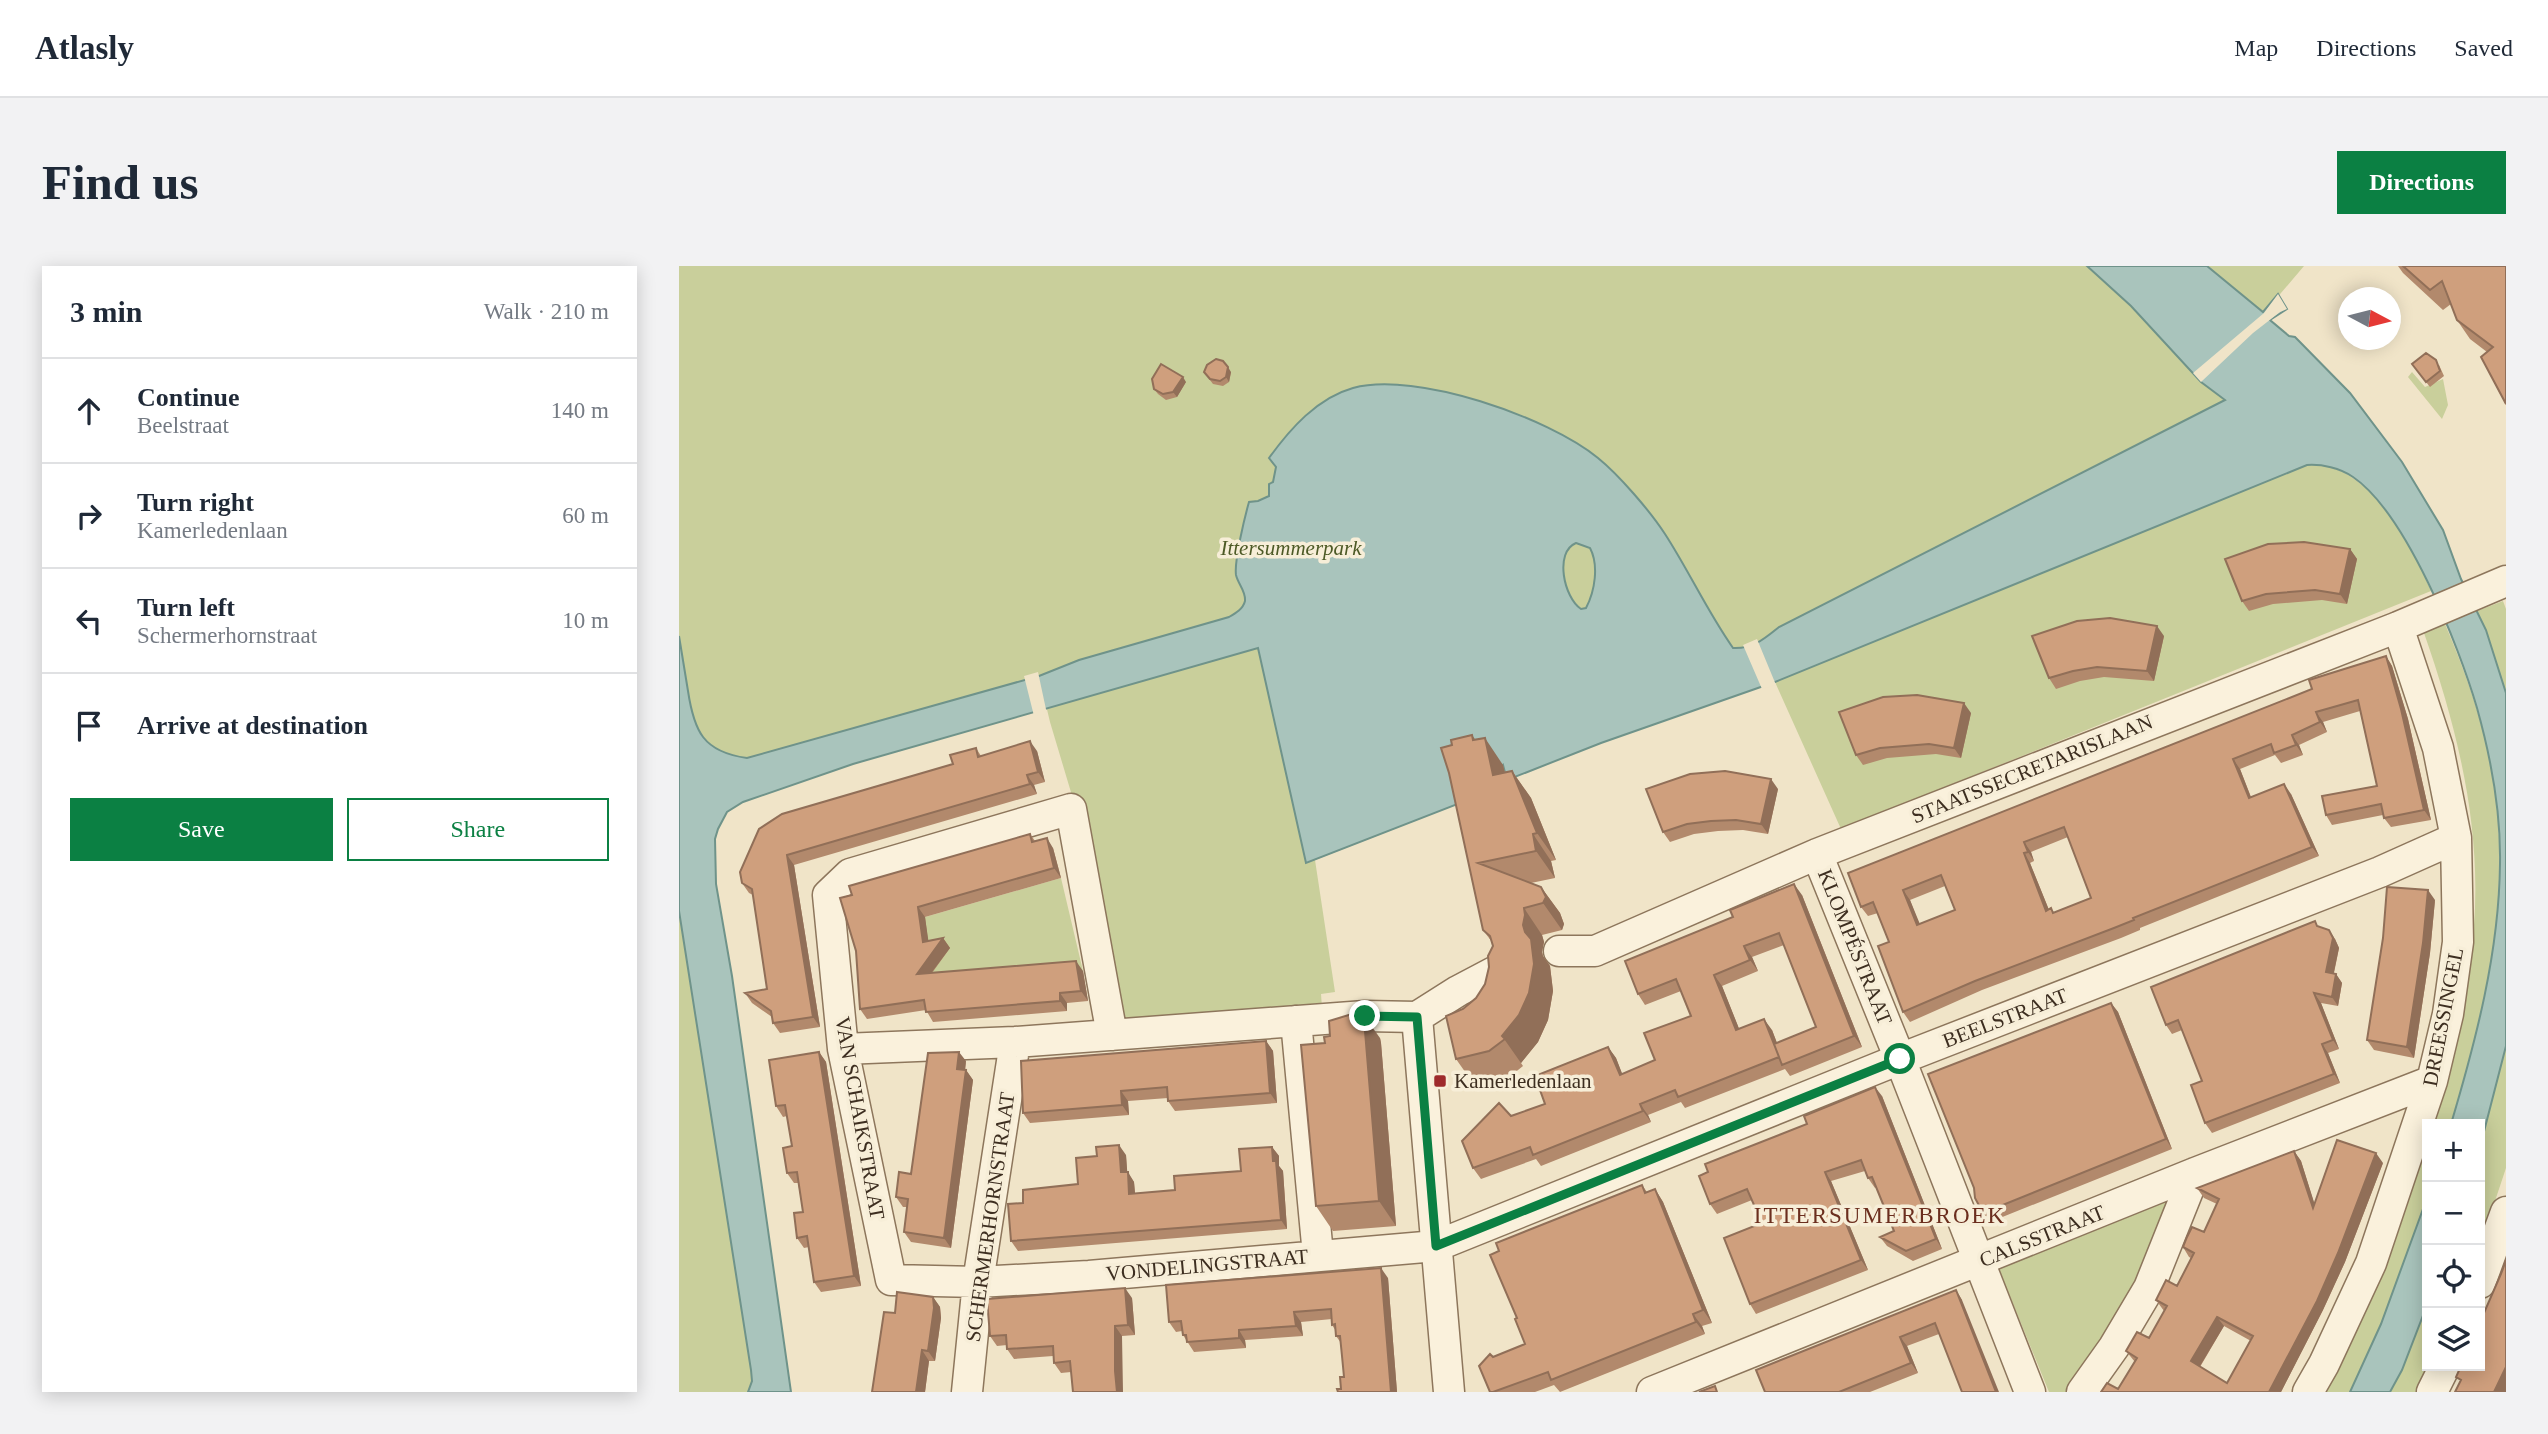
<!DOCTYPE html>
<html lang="en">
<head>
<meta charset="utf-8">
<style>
	body { margin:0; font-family:Georgia,serif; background:#f2f2f3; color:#1f2937 }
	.controls { position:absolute; right:21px; bottom:21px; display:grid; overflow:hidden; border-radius:0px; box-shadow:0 4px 18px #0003 }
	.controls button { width:63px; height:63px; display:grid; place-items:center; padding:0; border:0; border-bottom:2px solid #e0e1e3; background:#fff; color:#1f2937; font:35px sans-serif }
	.compass { position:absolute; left:1659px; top:21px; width:63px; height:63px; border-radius:50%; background:#fff; box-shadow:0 4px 18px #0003; rotate:97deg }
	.stop { position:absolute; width:21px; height:21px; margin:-16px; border:5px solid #0b8043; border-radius:50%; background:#fff }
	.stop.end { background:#0b8043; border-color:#fff; box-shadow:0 2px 7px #0008 }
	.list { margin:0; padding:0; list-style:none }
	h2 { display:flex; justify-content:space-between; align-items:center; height:91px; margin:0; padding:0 28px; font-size:30px }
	h2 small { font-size:23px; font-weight:400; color:#747a83 }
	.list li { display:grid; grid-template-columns:46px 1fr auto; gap:21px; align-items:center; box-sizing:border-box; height:105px; padding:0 28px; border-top:2px solid #e0e1e3 }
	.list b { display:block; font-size:26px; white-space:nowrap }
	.list p { margin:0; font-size:23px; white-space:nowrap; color:#747a83 }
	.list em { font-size:23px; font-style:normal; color:#747a83 }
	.actions { display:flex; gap:14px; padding:21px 28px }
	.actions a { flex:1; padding:16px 0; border:2px solid #0b8043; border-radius:0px; text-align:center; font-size:24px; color:#0b8043 }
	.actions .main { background:#0b8043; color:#fff }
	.icon { flex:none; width:38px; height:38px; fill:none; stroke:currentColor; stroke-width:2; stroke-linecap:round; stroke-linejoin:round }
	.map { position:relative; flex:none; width:1827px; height:1126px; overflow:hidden; border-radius:0px }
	header { display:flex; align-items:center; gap:42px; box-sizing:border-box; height:98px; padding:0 35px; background:#fff; border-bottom:2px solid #e0e1e3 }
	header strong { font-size:33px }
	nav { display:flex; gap:38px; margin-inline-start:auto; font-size:24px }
	.intro { display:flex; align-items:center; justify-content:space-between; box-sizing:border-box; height:168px; padding:0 42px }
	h1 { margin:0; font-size:49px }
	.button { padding:18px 32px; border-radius:0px; background:#0b8043; color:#fff; font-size:24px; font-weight:700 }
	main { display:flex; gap:42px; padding:0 42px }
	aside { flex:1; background:#fff; border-radius:0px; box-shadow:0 4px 18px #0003 }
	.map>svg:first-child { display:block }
	.green { fill:#c9cf9b }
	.water { fill:#a9c4bc; stroke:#6f938a; stroke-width:2; fill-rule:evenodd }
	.pier { fill:#f0e4c8 }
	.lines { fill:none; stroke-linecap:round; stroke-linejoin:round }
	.minor-casing { stroke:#8d765c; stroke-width:33 }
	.minor { stroke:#faf1dc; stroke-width:30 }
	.wall { fill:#b2896c; fill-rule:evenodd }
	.shaded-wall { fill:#916f58 }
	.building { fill:#cf9f7d; stroke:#916f58; stroke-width:2; fill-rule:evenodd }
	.route { stroke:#0b8043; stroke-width:9 }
	.poi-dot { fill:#9e2a2b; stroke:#f7eed8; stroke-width:2.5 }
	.labels { text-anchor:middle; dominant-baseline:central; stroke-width:7; stroke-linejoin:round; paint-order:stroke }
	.park-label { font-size:21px; font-style:italic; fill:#4d5a26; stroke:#f7eed8 }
	.street-label { font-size:21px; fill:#3d2e20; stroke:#f7eed8 }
	.poi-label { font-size:21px; fill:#3d2e20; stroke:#f7eed8; text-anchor:start }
	.neighbourhood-label { font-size:23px; letter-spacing:2px; fill:#6b2e1e; stroke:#f7eed8 }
</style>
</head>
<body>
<header>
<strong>Atlasly</strong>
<nav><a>Map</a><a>Directions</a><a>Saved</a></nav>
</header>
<div class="intro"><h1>Find us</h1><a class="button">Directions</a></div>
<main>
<aside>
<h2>3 min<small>Walk · 210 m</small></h2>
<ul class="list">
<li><svg class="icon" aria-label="ahead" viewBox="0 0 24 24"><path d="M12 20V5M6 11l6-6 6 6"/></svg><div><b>Continue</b><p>Beelstraat</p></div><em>140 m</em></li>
<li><svg class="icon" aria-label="right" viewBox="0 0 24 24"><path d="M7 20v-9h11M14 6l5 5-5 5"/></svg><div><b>Turn right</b><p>Kamerledenlaan</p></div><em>60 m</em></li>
<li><svg class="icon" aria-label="left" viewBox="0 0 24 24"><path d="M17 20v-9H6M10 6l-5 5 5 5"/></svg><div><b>Turn left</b><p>Schermerhornstraat</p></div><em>10 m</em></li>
<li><svg class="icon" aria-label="arrive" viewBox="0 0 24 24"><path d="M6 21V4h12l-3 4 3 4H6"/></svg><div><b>Arrive at destination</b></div></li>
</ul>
<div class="actions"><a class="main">Save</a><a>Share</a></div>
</aside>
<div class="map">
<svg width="1827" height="1126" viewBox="0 0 1827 1126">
	<rect width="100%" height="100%" fill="#f0e4c8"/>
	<!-- green -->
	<path class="green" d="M0,0H1408L1452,40L1522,116L1547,134L1100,361L1079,377L922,477L828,514L789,534L636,594L656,726L642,728L643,742L459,757L440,748L397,543L371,456L360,410L68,492L51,490L38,484L18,466L13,452L0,370Z
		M1528,0H1625L1585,47Z
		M1733,106L1746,121L1764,113L1769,139L1763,153L1729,111Z
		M1628,199C1690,195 1731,276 1752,325L1162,563L1096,416Z
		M1824,335L1827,343V427L1807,364L1798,345Z
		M1766,358C1792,419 1815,486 1819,553C1827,657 1802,760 1772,858H1751C1760,824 1768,789 1777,754C1781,737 1787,720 1790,702C1809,586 1783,476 1745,367Z
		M382,612L404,705L186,722L208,662Z
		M0,645L72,1104L73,1115L69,1126H0Z
		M1827,780V902L1801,980V881Z
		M1748,867V932L1702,1058L1671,1126H1644Z
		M1495,931L1463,1009L1392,1126H1370L1319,1001Z
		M1748,1039V1100H1751L1740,1126H1711L1723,1104Z"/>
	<!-- water -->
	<path class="water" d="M1408,0H1528L1584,46L1599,28L1608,43L1591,54L1610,70L1616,71L1671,127L1723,196L1764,264L1782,313L1807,364L1827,427V780L1801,881V858H1772C1797,774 1820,687 1821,598C1822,546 1812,492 1798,442C1780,380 1727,247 1674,211C1661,202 1643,198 1628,199L1096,416L922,477L828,514L824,499L789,534L627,597L579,382L174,498L64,536L48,546L39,563L36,573L37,618L53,710L112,1126H69L73,1115L72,1104L0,645V370C3,388 6,406 9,425C15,465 24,486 68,492L360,410L400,394L550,351C557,347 564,343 566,335C567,325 559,318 557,309C555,295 566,250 570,236L579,235L590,230V218L594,216L597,201L590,192C611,163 638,132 674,122C737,105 869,151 919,192C940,209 971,245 986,268C1010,305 1028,345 1054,382C1074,383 1085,373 1100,361L1546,134L1522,116L1452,40ZM897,277L911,282C920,299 916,325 907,342L902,343C885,332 875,286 897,277Z
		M1748,932V1039L1723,1104L1711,1126H1671L1702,1058Z"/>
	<!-- pier -->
	<path class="pier" d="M1599,28L1608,43L1601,46L1574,67L1522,116L1514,107L1585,47Z
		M1078,373L1097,419L1083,423L1064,379Z
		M359,406L368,448L355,450L345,410Z"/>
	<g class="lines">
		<!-- minor casing -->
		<g class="minor-casing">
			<path id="minor" d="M1138,588L1221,793L1351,1126
				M880,685H916L1138,588L1719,361L1827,315
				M738,751L770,1126
				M738,751L779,725L815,706
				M617,755L639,989
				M433,769L392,543L171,608L149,629L164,783L212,1014L299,1016L410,1010L757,980L1221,793L1701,606L1777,572
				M164,783L336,776L686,750L738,751
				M1801,1017L1827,946
				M288,1126L299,1016L336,776
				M973,1126L1516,907L1753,815
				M1403,1126L1435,1081L1470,1022L1516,907
				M1629,1126L1645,1098L1692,997L1753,815L1769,748L1779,676L1777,572L1759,482L1719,361
				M1753,1126L1766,1100"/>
		</g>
		<!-- minor -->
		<use href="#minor" class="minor"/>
	</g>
	<!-- wall -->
	<path class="wall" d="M1719,0H1827V139L1802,91L1808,86L1791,73L1778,54L1772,38L1764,44L1724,7Z
		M1733,98L1760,99L1765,110L1751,121Z
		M525,106H552L550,116L544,120L534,118Z
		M507,116L498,131L487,134L479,128L475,123Z
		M1671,283L1678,293L1668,338L1643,334L1594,338L1570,345L1563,335Z
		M1485,370L1475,415L1425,411L1401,415L1377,423L1370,412Z
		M1707,390L1713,400L1729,453L1752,554L1712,561L1705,552L1704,549L1653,559L1647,549L1698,520L1681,445L1644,456L1648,466L1620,479L1624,489L1602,497L1596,489L1561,503L1572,531L1612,528L1640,590L1461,662V664L1442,672L1303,724L1231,756L1224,746L1210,676L1199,647L1189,650L1182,641L1633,423ZM1389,571L1412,632L1375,647L1370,644L1351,597L1355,595L1352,586ZM1266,620L1276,644L1240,658L1231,634Z
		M1292,447L1282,492L1257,488L1208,492L1184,499L1177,489Z
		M796,474L824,499L826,507L833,505L852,532L877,594L872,595L876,612L852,617L862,621L881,647L885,658L883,664L863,669L865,676L863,686L864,690L871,700L874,725L869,754L859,776L842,797L844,800L829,812L796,820L777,793L784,743L797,732L806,718L810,701L814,680L813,676L804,664L770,507Z
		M297,482L302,490L358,485L366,516L355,519L358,528L115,599L141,761L101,767L94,757L93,751L73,737L66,727L88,723L74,629L70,627L63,617L61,606L274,498Z
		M1099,523L1089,568L1064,564L1039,565L1015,568L991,576L984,566Z
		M351,568L356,575L374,582L382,612L246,651L249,675L264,672L271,682L253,707L404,705L409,735L388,737V745L254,756L247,744L188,753L181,743L177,685L161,632Z
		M1123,629L1183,781L1111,810L1106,803L1006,842L1002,836L969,849L972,856L862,900L857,893L802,913L794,902L832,850L866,838L929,781L937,792L943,808L976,794L1012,750L1002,725L966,739L959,728ZM1105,679L1137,761L1098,777L1093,764L1060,763L1043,720L1079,705L1073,691Z
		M1756,634L1751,687L1735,792L1695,784L1688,774Z
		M1640,660L1656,673L1660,682L1655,707L1657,708L1663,717L1659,740L1642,737L1660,783L1649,787L1661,817L1533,867L1526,857L1523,815L1503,764L1493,768L1487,759Z
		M1432,737L1439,746L1493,883L1311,956L1304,947Z
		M701,772L702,777L717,960L654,965L637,940L646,777Z
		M587,775L594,785L598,837L496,845L489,835V832L449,835L450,849L351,857L344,847Z
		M140,786L147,796L182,1020L142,1026L135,1016L130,981L125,982L118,972L124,946L119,917H115L108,907L113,880L108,850L104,851L97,840Z
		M287,795L286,804H287L294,814L272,982L232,976L225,966L228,941H224L217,931L232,908Z
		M1203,830L1263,983L1234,995L1208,980L1201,971L1215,965L1197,921L1196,922L1189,912L1186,905L1152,915L1189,1004L1077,1048L1071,1038L1083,957L1073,934L1038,948L1031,938Z
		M593,881L600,890V900L604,905L608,963L339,985L332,975L344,937L399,918L418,890L447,889L448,906L455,916L456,928L496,924L562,905Z
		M1615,885L1622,895L1635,937L1704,897L1666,996L1644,1044L1602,1126H1422L1439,1123L1456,1096L1447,1085L1470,1072L1485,1045L1477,1034L1498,1020L1512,992L1510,991L1504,981L1525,966L1538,938L1525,932L1518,922ZM1545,1060L1572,1075L1548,1117L1521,1101Z
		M963,919L968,926L976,923L984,936L1033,1057L1023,1060L1026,1068L881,1126L875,1119L856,1126H811L814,1091L846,1078L820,985Z
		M709,1012L718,1126H659L662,1123L665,1111L662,1077L657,1070V1065L653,1059V1053L622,1056L624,1070L566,1074L567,1082L515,1086L504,1069L503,1065L497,1066L490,1056Z
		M1277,1024L1283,1034L1260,1068L1228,1080L1239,1107L1191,1126H1086Z
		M254,1031L261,1041L262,1052L256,1095H250L246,1126H193L216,1047Z
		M453,1032L456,1069L443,1070V1115L392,1106L382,1107L375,1097L374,1090L335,1093L328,1083V1079L318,1080L311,1070Z"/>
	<!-- shaded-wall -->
	<path class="shaded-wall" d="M549,101L552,106L550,116L547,111Z
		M504,111L507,116L498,131L494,126Z
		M1671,283L1678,293L1668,338L1661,328Z
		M1478,360L1485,370L1475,415L1468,405Z
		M1707,390L1713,400L1729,453L1752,554L1745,544Z
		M1285,437L1292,447L1282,492L1275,482Z
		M1637,446L1644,456L1648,466L1641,456Z
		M793,469L811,495L806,472L824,499L833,536L814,509L794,474Z
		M1613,469L1620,479L1624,489L1617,479Z
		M351,475L358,485L366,516L359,506Z
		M1554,493L1561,503L1576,542L1570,532Z
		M833,505L852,532L877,594L858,567Z
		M348,509L355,519L358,528L351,518Z
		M1092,513L1099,523L1089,568L1082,558Z
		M1605,518L1612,528L1640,590L1633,581Z
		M854,568L872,595L876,612L857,585Z
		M368,572L374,582L382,612L375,602Z
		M1345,576L1352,586L1355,595L1349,586Z
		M1345,587L1351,597L1374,654L1367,645Z
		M108,589L115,599L141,761L134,751Z
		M1115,618L1123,629L1183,781L1175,770Z
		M862,621L881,647L885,658L883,664L864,637Z
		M1224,624L1231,634L1245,668L1238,659Z
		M1749,624L1756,634L1751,687L1735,792L1728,781Z
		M239,641L246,651L251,686L244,676Z
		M845,642L863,669L865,676L863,686L864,690L871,700L874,725L869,754L859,776L842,797L823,770L844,659Z
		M1650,664L1656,673L1660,682L1653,715L1647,706Z
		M264,672L271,682L244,718L238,708Z
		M1065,680L1073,691L1079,705L1071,694Z
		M397,695L404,705L409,735L402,725Z
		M1657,708L1663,717L1659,740L1653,731Z
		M1035,709L1043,720L1065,775L1057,764Z
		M381,727L388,737V745L381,735Z
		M1635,727L1642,737L1660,783L1654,774Z
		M1432,737L1439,746L1493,883L1487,873Z
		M683,747L701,772L702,777L717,960L700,935Z
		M1085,753L1093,764L1106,798L1100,791Z
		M587,775L594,785L598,837L591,827Z
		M1643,778L1649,787L1661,817L1655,808Z
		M929,781L937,792L948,820L941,809Z
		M140,786L147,796L182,1020L175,1010Z
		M280,786L287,795L285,813L278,803Z
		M287,804L294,814L272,982L265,972Z
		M1196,821L1203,830L1263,983L1257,973Z
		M442,825L449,835L450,849L443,839Z
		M961,838L969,849L972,856L964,845Z
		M440,879L447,889L449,916L442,906Z
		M593,881L600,890V900L604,905L608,963L602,954Z
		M1615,885L1622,895L1640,952L1634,942Z
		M1697,887L1704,897L1666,996L1644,1044L1602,1126H1590Z
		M449,906L455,916L457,938L450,928Z
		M1146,906L1152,915L1189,1004L1182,994Z
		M976,923L984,936L1033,1057L1024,1044Z
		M702,1002L709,1012L718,1126H712Z
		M446,1022L453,1032L456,1069L449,1059Z
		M1277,1024L1283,1034L1320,1126H1317Z
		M254,1031L261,1041L262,1052L256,1095L249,1085Z
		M615,1046L622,1056L624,1070L617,1060Z
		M1014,1048L1023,1060L1026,1068L1017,1056Z
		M1538,1051L1545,1060L1518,1105L1512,1095Z
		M436,1060L443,1070L444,1126H438L436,1105Z
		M560,1064L566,1074L567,1082L560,1072Z
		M1221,1071L1228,1080L1239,1107L1232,1097Z
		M243,1084L250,1095L246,1126H237Z
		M1827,1101V1126H1815Z"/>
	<!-- building -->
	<path class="building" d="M1724,0H1827V138L1802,91L1814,81L1778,54L1763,15L1751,24Z
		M1747,87L1757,94L1761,105L1747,116L1733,98Z
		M537,93L544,95L549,101L547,111L541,115L531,113L525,106L528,99Z
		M482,98L504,111L494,126L484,128L475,123L473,113Z
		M1625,276L1671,283L1661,328L1636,324L1587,328L1563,335L1546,293L1589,278Z
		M1431,352L1478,360L1468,405L1418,401L1394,405L1370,412L1353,370L1398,355Z
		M1707,390L1722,443L1745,544L1705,552L1702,538L1647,549L1643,530L1698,520L1679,434L1637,446L1641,456L1613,469L1617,479L1595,487L1592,478L1554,493L1570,532L1605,518L1633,581L1454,652L1455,654L1435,662L1296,715L1224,746L1199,680L1210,676L1194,636L1182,641L1169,607L1633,423L1630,414ZM1385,561L1412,632L1374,647L1372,642L1367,645L1345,587L1349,586L1345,576ZM1262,609L1276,644L1238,659L1224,624Z
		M1238,429L1285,437L1275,482L1250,478L1201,482L1177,489L1160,446L1204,431Z
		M793,469L794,474L806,472L814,509L833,505L858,567L854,568L857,585L799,597L862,621L867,631L864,637L845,642L846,649L844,659L846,666L852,673L855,698L850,727L840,749L823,770L826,773L810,785L777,793L767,750L784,743L797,732L806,718L810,701L809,690L814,680L811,670L804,664L770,507L762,482L773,479L772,474Z
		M351,475L359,506L348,509L351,518L108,589L134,751L94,757L92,745L66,727L88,723L73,623L63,617L61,606L80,563L103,548L274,498L271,489L297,482L299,491Z
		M1046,505L1092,513L1082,558L1057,554L1032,555L1008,558L984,566L967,523L1011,508Z
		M351,568L353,576L368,572L375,602L239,641L244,676L264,672L238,708L397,695L402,725L381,727V735L247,746L245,734L181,743L177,685L161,632L173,629L170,620Z
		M1115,618L1175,770L1103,799L1095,778L1137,761L1100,667L1065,680L1071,694L1035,709L1057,764L1085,753L1100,791L999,831L996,824L961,838L964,845L854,889L851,881L794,902L783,875L820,837L832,850L866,838L856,810L929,781L941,809L976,794L965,767L1012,750L997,713L959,728L946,695L1054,651L1051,644Z
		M1708,621L1749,624L1744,677L1728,781L1688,774L1704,672Z
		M1636,655L1638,660L1650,664L1654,672L1647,706L1657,708L1653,731L1635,727L1654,774L1643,778L1655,808L1526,857L1512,819L1523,815L1499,754L1487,759L1472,721Z
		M1432,737L1487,873L1304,947L1296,932L1295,922L1249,808Z
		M683,747L685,753L700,935L637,940L622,779L646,777L645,771L651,770L650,755L673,748Z
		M587,775L591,827L489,835L488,821L442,825L443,839L344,847L342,795Z
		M140,786L175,1010L135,1016L128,970L118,972L115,947L124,946L118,906L108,907L104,882L113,880L106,839L97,840L90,794Z
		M280,786L278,803L287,804L265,972L225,966L229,933L217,931L220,906L232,908L249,787Z
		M1196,821L1257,973L1227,985L1201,971L1215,965L1193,911L1189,912L1182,894L1146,906L1182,994L1071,1038L1045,972L1083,957L1068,923L1031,938L1020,910L1029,906L1026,898L1128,858L1125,850Z
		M1658,874L1697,887L1659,987L1638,1035L1590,1126H1422L1428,1117L1439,1123L1458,1092L1447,1085L1458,1066L1470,1072L1488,1040L1477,1034L1487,1014L1498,1020L1515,987L1504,981L1508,971L1513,961L1525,966L1540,933L1518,922L1615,885L1634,942ZM1538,1051L1574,1070L1548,1117L1512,1095Z
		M440,879L442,906H449L450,928L496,924L495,910L562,905L560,883L593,881L594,895H597L602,954L332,975L329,938L344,937V924L399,918L397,892L418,890L417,881Z
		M963,919L966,927L976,923L1024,1044L1014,1048L1017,1056L872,1114L869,1106L814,1126H811L800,1100L811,1088L814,1091L846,1078L836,1053L838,1052L811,989L820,985L817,977Z
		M1827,994V1101L1815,1126H1776L1782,1114L1777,1111L1782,1100H1801V1056L1822,1008Z
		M702,1002L712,1126H659L658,1123H662L661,1111H665L663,1090L661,1070H657L656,1058L653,1059L652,1043L615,1046L617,1060L560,1064V1072L508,1076L507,1069H504L502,1055L490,1056L487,1019Z
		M446,1022L449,1059L436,1060V1105L438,1126H394L391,1095L375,1097L374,1080L328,1083L327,1069L311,1070L308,1033Z
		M1277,1024L1317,1126H1283L1256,1057L1221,1071L1232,1097L1160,1126H1086L1077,1104Z
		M218,1026L254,1031L255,1042L249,1085L243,1084L237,1126H193L205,1046L216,1047Z
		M1036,1120L1038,1126H1020Z"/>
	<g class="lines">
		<!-- route -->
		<path class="route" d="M686,750L738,751L757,980L1221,793"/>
	</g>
	<!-- markers -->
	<rect class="poi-dot" x="754" y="808" width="14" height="14" rx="3.5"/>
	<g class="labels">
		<!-- park labels -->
		<g class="park-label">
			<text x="612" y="282">Ittersummerpark</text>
		</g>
		<!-- street labels -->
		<g class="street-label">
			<text transform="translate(1353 503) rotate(-22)">STAATSSECRETARISLAAN</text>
			<text transform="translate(1176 681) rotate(68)">KLOMPÉSTRAAT</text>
			<text transform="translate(1764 751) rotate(-79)">DREESSINGEL</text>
			<text transform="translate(1326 752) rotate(-21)">BEELSTRAAT</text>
			<text transform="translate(181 852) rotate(80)">VAN SCHAIKSTRAAT</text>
			<text transform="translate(311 951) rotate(-82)">SCHERMERHORNSTRAAT</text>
			<text transform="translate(1363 970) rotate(-22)">CALSSTRAAT</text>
			<text transform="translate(528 999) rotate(-5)">VONDELINGSTRAAT</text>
		</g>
		<!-- poi labels -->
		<g class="poi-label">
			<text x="775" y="815">Kamerledenlaan</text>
		</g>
		<!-- neighbourhood labels -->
		<g class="neighbourhood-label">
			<text x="1201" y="949">ITTERSUMERBROEK</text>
		</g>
	</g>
</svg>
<div class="controls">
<button>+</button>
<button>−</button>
<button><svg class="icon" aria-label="locate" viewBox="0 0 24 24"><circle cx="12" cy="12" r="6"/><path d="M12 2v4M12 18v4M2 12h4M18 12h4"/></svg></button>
<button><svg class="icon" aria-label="layers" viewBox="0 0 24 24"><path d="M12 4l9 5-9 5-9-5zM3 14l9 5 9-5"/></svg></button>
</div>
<svg class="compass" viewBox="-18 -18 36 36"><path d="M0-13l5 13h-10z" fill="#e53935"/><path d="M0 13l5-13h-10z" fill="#747a83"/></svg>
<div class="stop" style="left:1221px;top:793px"></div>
<div class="stop end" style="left:686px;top:750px"></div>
</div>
</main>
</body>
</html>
